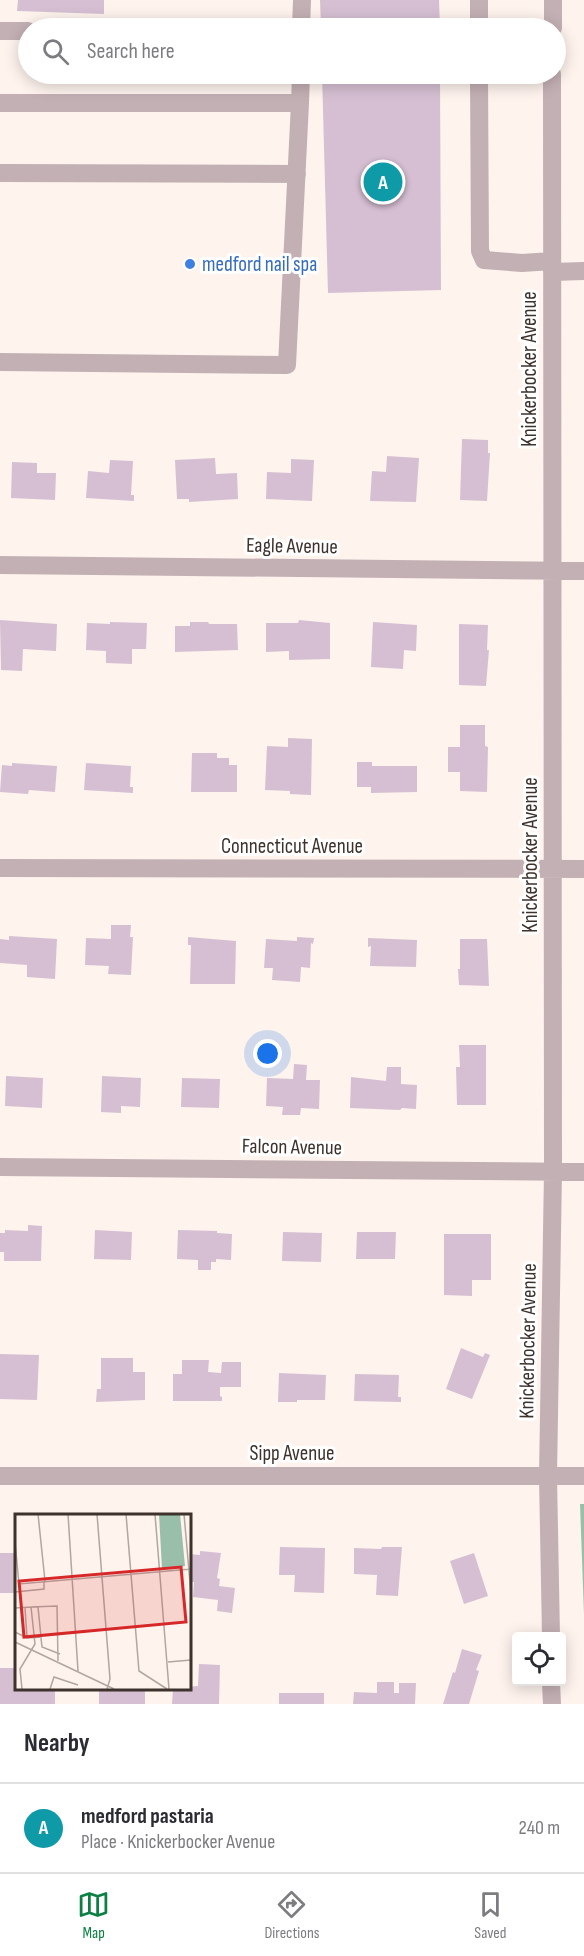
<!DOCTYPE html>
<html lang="en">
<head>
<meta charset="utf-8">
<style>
	body { margin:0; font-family:"Sofia Sans Condensed",sans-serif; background:#f2f2f3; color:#2b2b33 }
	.controls { position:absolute; right:18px; bottom:18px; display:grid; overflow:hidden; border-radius:6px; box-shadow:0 3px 15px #0003 }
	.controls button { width:54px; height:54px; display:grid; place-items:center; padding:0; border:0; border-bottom:2px solid #e1e1e2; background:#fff; color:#2b2b33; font:30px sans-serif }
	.you { position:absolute; left:268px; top:1054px; width:21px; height:21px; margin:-15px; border:4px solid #fff; border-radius:50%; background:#1a73e8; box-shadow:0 0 0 9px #1a73e833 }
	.badge { display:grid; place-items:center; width:39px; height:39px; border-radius:50%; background:#0b8043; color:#fff; font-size:20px; font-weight:700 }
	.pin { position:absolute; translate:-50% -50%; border:3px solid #fff; box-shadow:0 2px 6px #0006 }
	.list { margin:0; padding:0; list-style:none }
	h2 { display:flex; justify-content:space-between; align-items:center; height:78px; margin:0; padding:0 24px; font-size:26px }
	h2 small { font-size:20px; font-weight:400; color:#7c7c81 }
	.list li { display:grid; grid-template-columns:39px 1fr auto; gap:18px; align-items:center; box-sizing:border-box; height:90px; padding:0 24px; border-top:2px solid #e1e1e2 }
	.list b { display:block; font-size:22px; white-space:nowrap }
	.list p { margin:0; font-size:20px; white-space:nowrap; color:#7c7c81 }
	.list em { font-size:20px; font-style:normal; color:#7c7c81 }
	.icon { flex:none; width:33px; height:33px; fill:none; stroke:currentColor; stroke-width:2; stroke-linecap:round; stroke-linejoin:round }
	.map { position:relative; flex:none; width:584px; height:1704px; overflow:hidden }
	.search { position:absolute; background:#fff; box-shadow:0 3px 15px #0003; left:18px; right:18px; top:18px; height:66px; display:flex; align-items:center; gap:15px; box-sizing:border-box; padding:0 21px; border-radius:33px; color:#7c7c81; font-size:22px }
	.sheet { height:168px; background:#fff }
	nav { display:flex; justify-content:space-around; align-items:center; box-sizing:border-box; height:84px; border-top:2px solid #e1e1e2; background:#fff; font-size:16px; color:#7c7c81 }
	nav a { display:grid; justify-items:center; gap:3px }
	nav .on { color:#0b8043 }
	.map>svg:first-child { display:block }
	.forest { fill:#99bfaa }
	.building { fill:#d6bfd3 }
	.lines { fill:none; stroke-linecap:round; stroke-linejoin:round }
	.minor { stroke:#c3b0b4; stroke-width:18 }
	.shop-dot { fill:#3f7fe0; stroke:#fff; stroke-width:2 }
	.labels { text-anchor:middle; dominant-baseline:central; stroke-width:6; stroke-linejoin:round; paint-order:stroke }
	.shop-label { font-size:21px; fill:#366cbe; stroke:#fff; text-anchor:start }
	.street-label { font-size:21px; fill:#3d322c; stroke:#fff }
	.inset-road { fill:none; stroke:#b1a6a0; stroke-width:1.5 }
	.view { fill:#d62828; fill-opacity:0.15; stroke:#d62828; stroke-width:3 }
	.inset-edge { fill:none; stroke:#3d322c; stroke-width:3 }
</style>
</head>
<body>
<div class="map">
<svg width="584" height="1704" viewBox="0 0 584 1704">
	<rect width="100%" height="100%" fill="#fef3ed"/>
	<!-- forest -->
	<path class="forest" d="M580,1504H584V1614Z"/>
	<!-- building -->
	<path class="building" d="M18,0H104V14L17,11Z
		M320,0H439L440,28H321Z
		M322,74H440L441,290L328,293Z
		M462,439L488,440V453H490L487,501L460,500Z
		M387,456L419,458L416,502L370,501L372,471L386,472Z
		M215,458L216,474L237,473L238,499L189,502V499H177L175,460Z
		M291,459L314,460L312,501L266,499L267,472L291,473Z
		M110,460L133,461L131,495H134V501L86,498L88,471L109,473Z
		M12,462L37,463V473H56L55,500L11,498Z
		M0,620L57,624L56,651L23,649L22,671L1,670Z
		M299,620L330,623V659L289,660V651L266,652V623H298Z
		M110,622L147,623L146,649H132V664L106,663V651L86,650L87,623L110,624Z
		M190,622H208L209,624H237L238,650L175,652V626H190Z
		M373,622L417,625L416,651L404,650L403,669L371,667Z
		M459,624L488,625L487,650H489L486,686L459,685Z
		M460,725H485V746L488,747L487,792L460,791V772H448V747H460Z
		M288,738L312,739L311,795L290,794V791L265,790L267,746L288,747Z
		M192,753H217V758H229V765H237V792H191Z
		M357,762H372V766H417V792L371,793V787H357Z
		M12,763L57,766L55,792L29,790L28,794L0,792L2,765L12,766Z
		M86,763L131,766L130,787H133V793L84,790Z
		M111,925H131L130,937H133L131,975L108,974L109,966L85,965L86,938L111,939Z
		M9,936L57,939L55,979L27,977V965L0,963V939L9,940Z
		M188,937L236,941L235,984H190L191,945H188Z
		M297,937L314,938L313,944L311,943L310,968L301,967L300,982L272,980L273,968H264L266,939L297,941Z
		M368,938L417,940L416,967L370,966L371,946L368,947Z
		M460,939H487L489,986L459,985L458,969H460Z
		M459,1045H486V1105H457L456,1067H460Z
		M294,1064L307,1065L306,1080H320L319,1109L301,1108L300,1115H282L283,1107L266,1106L267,1078L293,1079Z
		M387,1067H401V1084L417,1085L416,1109L402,1108L400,1110L350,1108L351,1077L386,1081Z
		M6,1076L43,1078L42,1108L5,1106Z
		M102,1076L141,1078L140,1107L121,1106V1113L101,1112Z
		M182,1078L220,1079L219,1108L181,1107Z
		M28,1225L42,1226L41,1261H4V1252H0V1233H5V1230L28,1231Z
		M95,1230L132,1232L131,1260L94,1259Z
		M178,1230L217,1231V1233L232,1234L231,1260L216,1259V1262H211V1270H198V1260L177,1259Z
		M283,1232L322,1233L321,1262L282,1261Z
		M357,1232H396L395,1259H356Z
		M444,1234H491V1280H472V1296L444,1295Z
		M461,1348L483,1357L485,1353L490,1355L472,1399L446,1389Z
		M0,1354L39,1355L37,1400L0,1399Z
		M101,1358H133V1372H145V1400L96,1402L97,1389H101Z
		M182,1360H209L208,1372L221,1373L222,1362H241V1387H220V1396L222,1397V1401H173V1374H182Z
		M279,1373L326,1375L325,1400H297V1402H278Z
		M355,1374L399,1375L398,1397H401V1402L354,1401Z
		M280,1547L325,1548L324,1593L294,1592L295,1575H279Z
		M382,1547H402L398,1596L376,1595L377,1575L354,1574V1548L381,1549Z
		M200,1551L221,1553L217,1578L220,1579L219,1586L235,1588L232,1613L217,1611L218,1600L193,1597L194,1582H189V1554L200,1555Z
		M0,1553H16V1593H0Z
		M474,1553L488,1596L464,1604L450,1561Z
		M462,1649L482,1655L476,1670L479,1671L469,1704H443L453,1672L455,1673Z
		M199,1664L220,1665L219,1704H172L173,1688L198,1686Z
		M0,1668H16V1688H55V1704H0Z
		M377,1682H394V1693H399V1683H416L415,1704H353L354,1692L377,1693Z
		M99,1688H145V1704H99Z
		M279,1693H324V1704H279Z"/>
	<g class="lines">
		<!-- minor -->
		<path class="minor" d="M479,0V28
			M301,28L302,0
			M553,28V0
			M0,31H28
			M479,74L480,251L484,260L522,263L552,261
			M0,103H300L301,74
			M0,173L297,174
			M552,272L584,271
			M0,362L287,365L300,103
			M0,565L584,571
			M0,868L584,869
			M0,1167L584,1172
			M0,1476H584
			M551,1636L548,1476L553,1172L552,74
			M551,1682L552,1704"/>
	</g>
	<!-- markers -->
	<circle class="shop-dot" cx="190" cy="264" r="6"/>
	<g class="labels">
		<!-- shop labels -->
		<g class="shop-label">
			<text x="202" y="264">medford nail spa</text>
		</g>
		<!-- street labels -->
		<g class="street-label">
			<text transform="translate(529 369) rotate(-90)">Knickerbocker Avenue</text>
			<text transform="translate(292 546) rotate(1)">Eagle Avenue</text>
			<text x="292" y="846">Connecticut Avenue</text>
			<text transform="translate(530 855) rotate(-90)">Knickerbocker Avenue</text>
			<text transform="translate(292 1147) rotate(1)">Falcon Avenue</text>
			<text transform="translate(528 1341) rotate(-89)">Knickerbocker Avenue</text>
			<text x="292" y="1453">Sipp Avenue</text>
		</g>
	</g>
	<!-- overview -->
	<g transform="translate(15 1514)">
		<rect width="176" height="176" fill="#fef3ed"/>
		<path d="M144,0H165L170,52L147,55Z" fill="#99bfaa"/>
		<path class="inset-road" d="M23,0L30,67M53,0L63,157M82,0L95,165L92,175M111,0L124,157L152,175M140,0L154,175M169,0L176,80M0,28L4,70L176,55M0,78L29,75V68M16,93L42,92L43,147M0,94L16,93L20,130L5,155L7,175M10,94L12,124M0,118L12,124L26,123L23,93M26,124L27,133L45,140M0,128L99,175M153,148L176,146M35,175L39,163L63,171"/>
		<path class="view" d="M166,53L171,108L9,123L4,67Z"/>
		<rect width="176" height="176" class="inset-edge"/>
	</g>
</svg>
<div class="controls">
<button><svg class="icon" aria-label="locate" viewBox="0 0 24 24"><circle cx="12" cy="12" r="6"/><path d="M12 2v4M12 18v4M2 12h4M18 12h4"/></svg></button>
</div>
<div class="you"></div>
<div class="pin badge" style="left:383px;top:182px;background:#0f9aa8">A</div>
<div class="search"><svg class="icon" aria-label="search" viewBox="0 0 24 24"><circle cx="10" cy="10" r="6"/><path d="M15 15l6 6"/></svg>Search here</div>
</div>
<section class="sheet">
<h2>Nearby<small></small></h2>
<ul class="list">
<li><span class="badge" style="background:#0f9aa8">A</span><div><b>medford pastaria</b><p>Place · Knickerbocker Avenue</p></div><em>240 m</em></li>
</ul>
</section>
<nav>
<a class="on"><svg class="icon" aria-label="map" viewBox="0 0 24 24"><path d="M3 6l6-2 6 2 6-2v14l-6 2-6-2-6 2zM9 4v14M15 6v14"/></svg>Map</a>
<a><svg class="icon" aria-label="directions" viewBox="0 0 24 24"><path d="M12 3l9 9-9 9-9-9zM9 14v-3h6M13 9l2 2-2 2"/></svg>Directions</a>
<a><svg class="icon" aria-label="saved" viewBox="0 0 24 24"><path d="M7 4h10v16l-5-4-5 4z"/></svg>Saved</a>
</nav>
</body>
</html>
